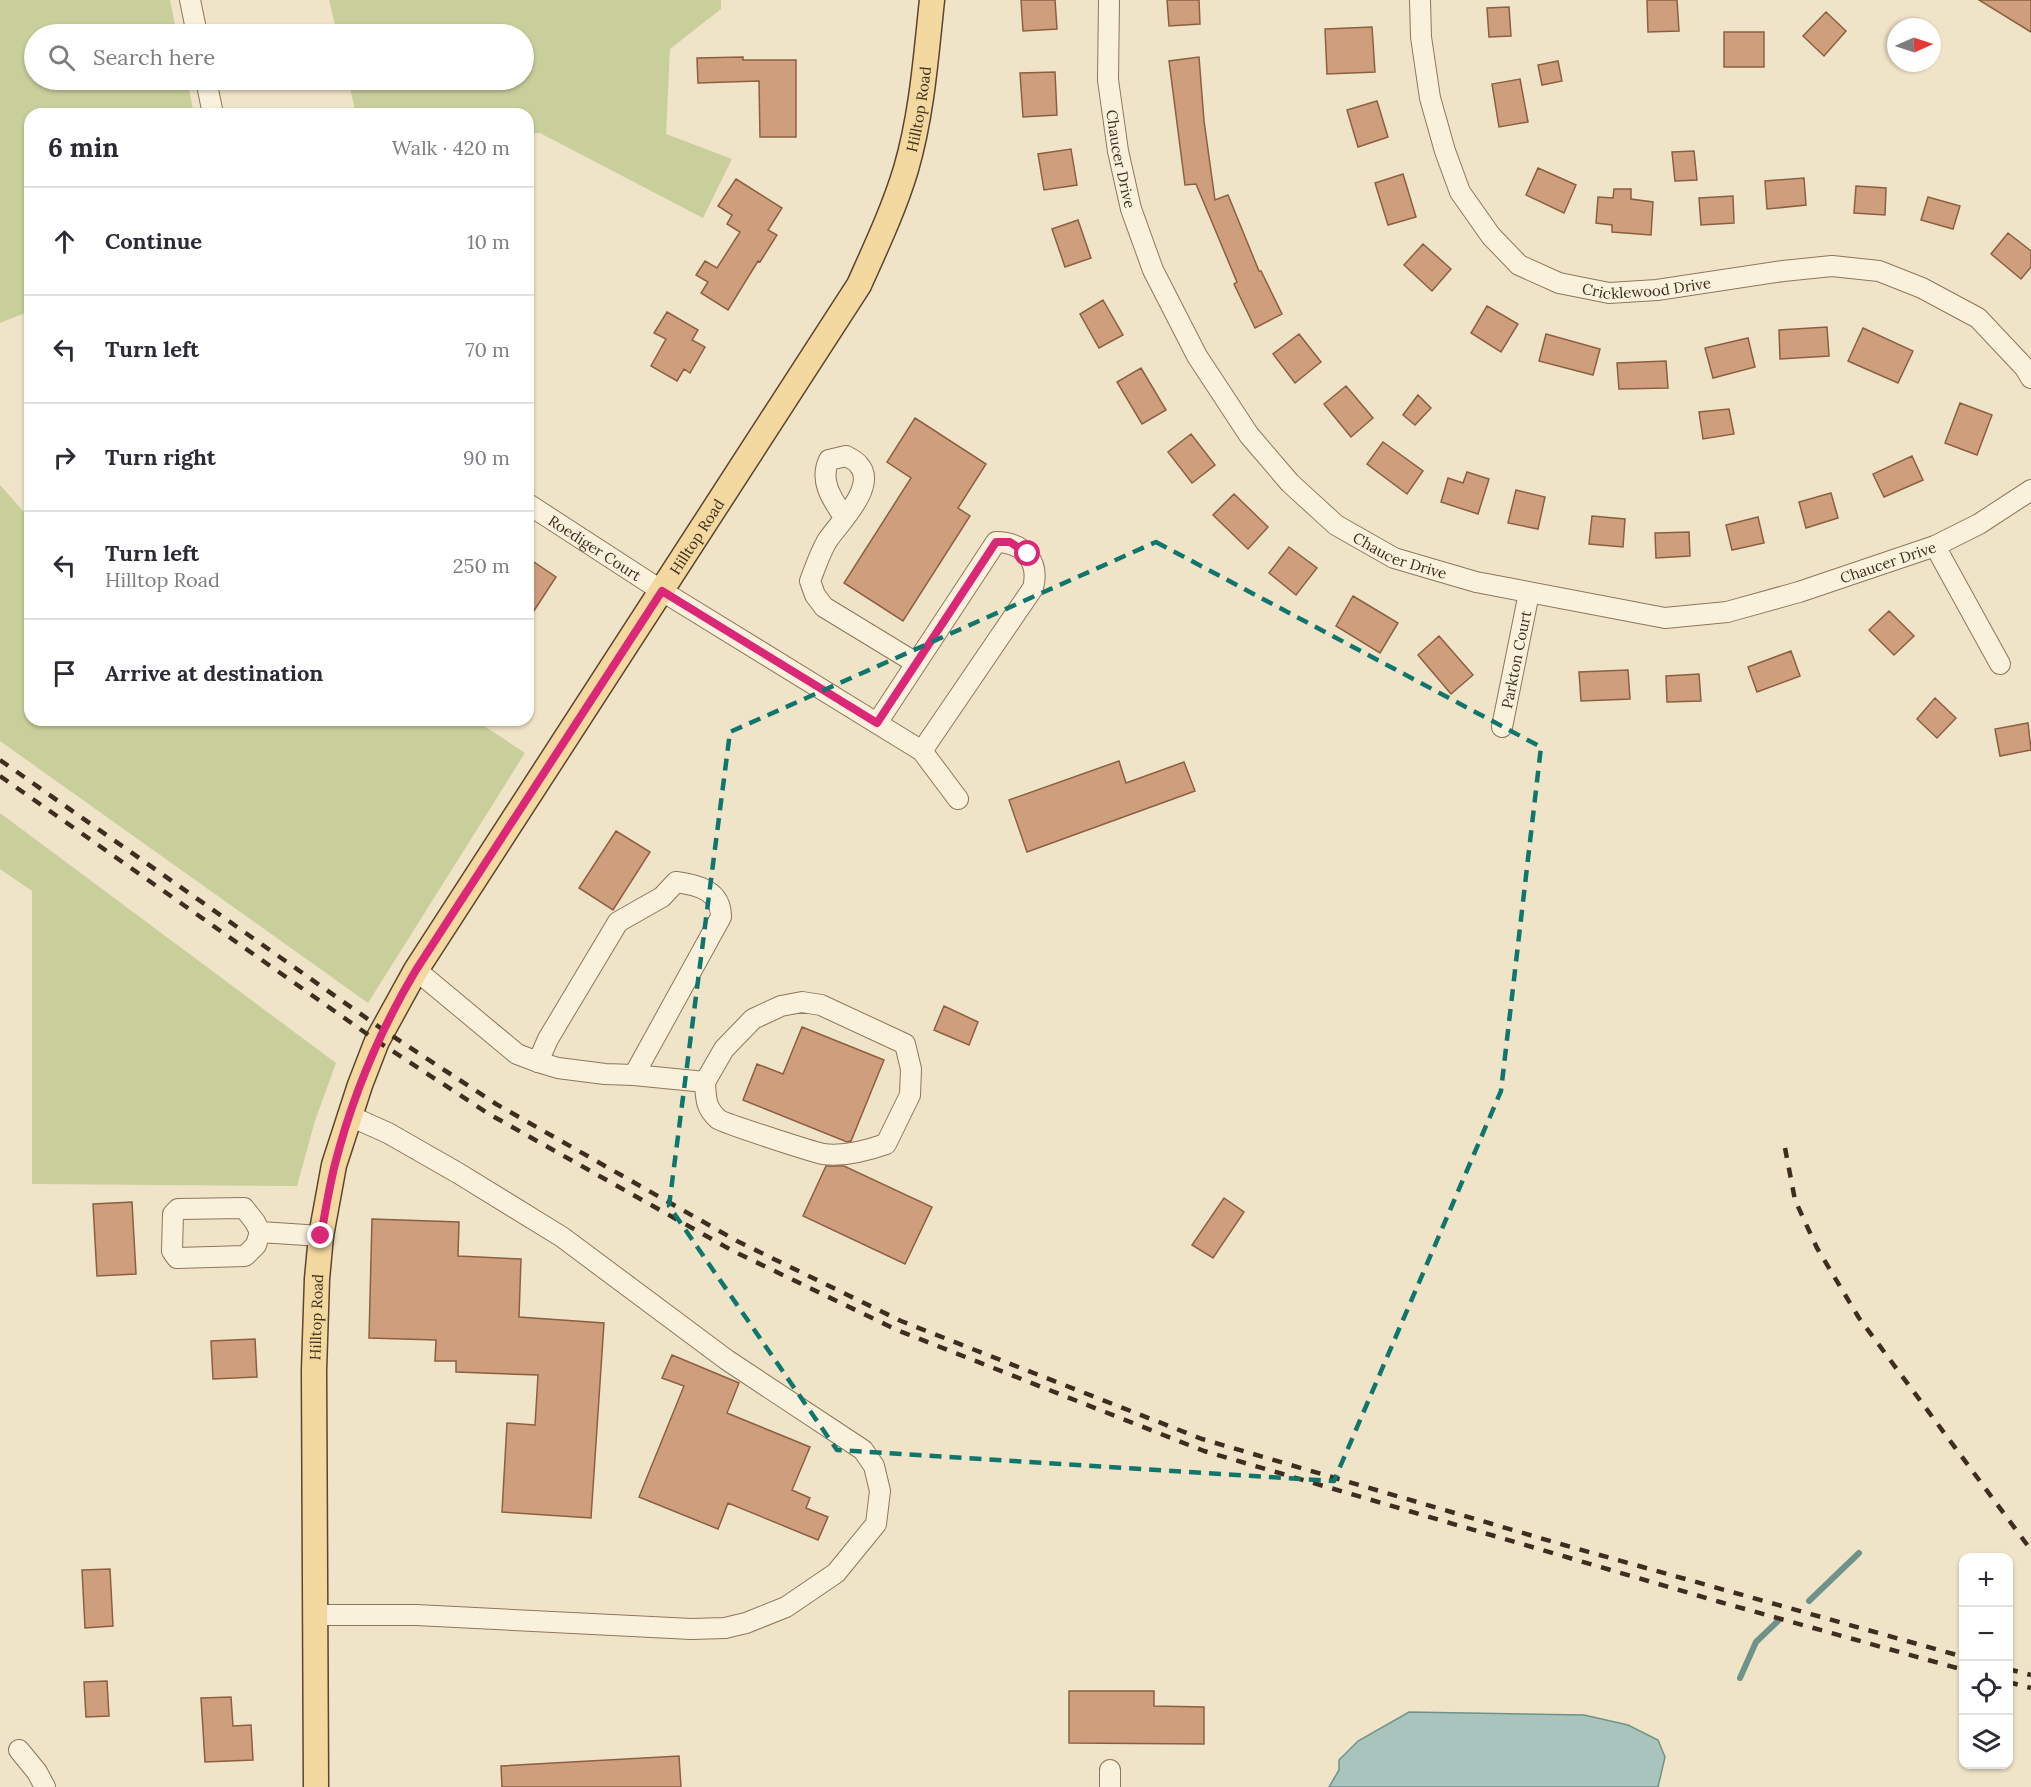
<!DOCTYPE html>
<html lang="en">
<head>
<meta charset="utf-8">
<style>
	body { margin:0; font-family:Lora,serif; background:#f7f7f7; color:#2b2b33 }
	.controls { position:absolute; right:18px; bottom:18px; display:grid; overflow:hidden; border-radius:12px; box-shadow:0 2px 4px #0004 }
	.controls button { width:54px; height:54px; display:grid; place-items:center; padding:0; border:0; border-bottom:2px solid #e1e1e2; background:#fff; color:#2b2b33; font:30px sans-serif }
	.compass { position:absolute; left:1887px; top:18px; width:54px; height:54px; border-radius:50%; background:#fff; box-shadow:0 2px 4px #0004; rotate:87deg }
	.stop { position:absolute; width:18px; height:18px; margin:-14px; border:4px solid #db2777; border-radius:50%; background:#fff }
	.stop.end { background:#db2777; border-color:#fff; box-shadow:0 2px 6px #0008 }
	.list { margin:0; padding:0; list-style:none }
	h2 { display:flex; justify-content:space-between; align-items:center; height:78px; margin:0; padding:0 24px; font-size:26px }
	h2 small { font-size:20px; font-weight:400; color:#7c7c81 }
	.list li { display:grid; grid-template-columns:39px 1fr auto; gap:18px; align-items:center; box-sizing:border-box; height:108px; padding:0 24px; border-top:2px solid #e1e1e2 }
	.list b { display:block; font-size:22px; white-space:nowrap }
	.list p { margin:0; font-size:20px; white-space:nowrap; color:#7c7c81 }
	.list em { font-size:20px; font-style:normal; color:#7c7c81 }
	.icon { flex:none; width:33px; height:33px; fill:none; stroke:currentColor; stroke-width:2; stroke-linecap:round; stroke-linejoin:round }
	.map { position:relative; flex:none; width:2031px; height:1787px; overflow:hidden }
	.search { position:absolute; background:#fff; box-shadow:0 2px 4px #0004; left:24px; top:24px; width:510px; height:66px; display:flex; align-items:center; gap:15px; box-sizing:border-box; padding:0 21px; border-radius:33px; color:#7c7c81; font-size:22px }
	.panel { position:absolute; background:#fff; box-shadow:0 2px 4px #0004; left:24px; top:108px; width:510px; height:618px; border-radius:18px }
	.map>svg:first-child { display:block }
	.green { fill:#c9cf9b }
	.water { fill:#a9c4bc; stroke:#6f938a; stroke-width:1.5 }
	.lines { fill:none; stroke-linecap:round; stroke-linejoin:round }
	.stream { stroke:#6f938a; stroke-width:6 }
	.building { fill:#cf9f7d; stroke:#8d5f41; stroke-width:1.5 }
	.minor-casing { stroke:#8d765c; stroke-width:22 }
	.major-casing { stroke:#5b4430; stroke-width:27 }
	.minor { stroke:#faf1dc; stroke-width:20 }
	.major { stroke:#f3d9a0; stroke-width:24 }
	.rail { stroke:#3d2e20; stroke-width:4.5; stroke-dasharray:10 10; stroke-linecap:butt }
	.route { stroke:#db2777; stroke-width:8 }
	.marked { fill:none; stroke:#0f766e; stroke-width:4.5; stroke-dasharray:12 8; stroke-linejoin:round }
	.labels { text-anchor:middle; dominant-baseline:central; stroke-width:5; stroke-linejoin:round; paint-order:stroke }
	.street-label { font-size:15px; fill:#3d2e20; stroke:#f7eed8 }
</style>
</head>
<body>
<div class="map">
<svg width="2031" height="1787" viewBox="0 0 2031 1787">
	<rect width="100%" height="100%" fill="#f0e4c8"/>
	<!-- green -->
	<path class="green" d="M0,0H170L177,34H34V80H187L194,114H30V311L0,323Z
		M329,0H721V9L670,49L666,134L732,159L703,218L540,133H528V114H356L348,80H524V34H337Z
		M0,485L30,519V720H475L525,753L368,1003L0,741Z
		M0,813L336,1063L315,1121L297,1186L32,1184V891L0,869Z"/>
	<!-- water -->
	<path class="water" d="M1409,1712L1584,1715L1628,1725L1658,1740L1665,1757L1658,1787H1329L1339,1770V1760L1358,1741Z"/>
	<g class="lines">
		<!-- stream -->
		<path class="stream" d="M1809,1601L1859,1553
			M1740,1678L1756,1642L1778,1621"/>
	</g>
	<!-- building -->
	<path class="building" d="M1021,0H1055L1057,29L1023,31Z
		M1167,0H1199L1200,24L1169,26Z
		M1647,0H1677L1679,31L1648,32Z
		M1979,0H2031V32Z
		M1509,7L1511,36L1489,37L1487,8Z
		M1826,12L1846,31L1824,56L1803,36Z
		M1372,27L1375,72L1327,74L1325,29Z
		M1724,32H1764V67H1724Z
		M743,57V60H796V137H760L759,81L698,83L697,58Z
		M1199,57L1204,121L1215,200L1228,195L1259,271H1261L1282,314L1255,328L1234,284L1237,282L1196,184L1185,185L1169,61Z
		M1558,61L1562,81L1542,85L1538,65Z
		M1055,72L1057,115L1023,117L1020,73Z
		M1520,79L1528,122L1499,127L1492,84Z
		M1377,101L1388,137L1358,147L1347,110Z
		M1071,149L1077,185L1044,190L1038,154Z
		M1694,151L1697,180L1675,181L1672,152Z
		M1538,168L1576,185L1564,213L1526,195Z
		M1403,174L1416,217L1388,225L1375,183Z
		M1804,178L1806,205L1767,209L1765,181Z
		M736,179L782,208L768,230L777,235L760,262L758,261L728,310L701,293L708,282L696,275L705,261L717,268L740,232L727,224L732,215L718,206Z
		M1856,186L1886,188L1885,215L1854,213Z
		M1614,189H1631V199L1653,202L1651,235L1612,232V225L1596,223L1598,197L1613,198Z
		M1733,196L1734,223L1701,225L1699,198Z
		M1928,197L1960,206L1953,229L1921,220Z
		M1078,220L1091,258L1065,267L1052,229Z
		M2008,233L2031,251V267L2021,279L1991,254Z
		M1423,244L1451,269L1432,291L1404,265Z
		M1103,300L1123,335L1099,348L1080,314Z
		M1487,306L1518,324L1501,352L1471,333Z
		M667,312L698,330L692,340L705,347L690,373L684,369L677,381L651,366L666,339L654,333Z
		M1827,327L1829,356L1780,359L1779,330Z
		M1863,328L1913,351L1898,383L1848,361Z
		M1299,334L1321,362L1295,383L1273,354Z
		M1546,334L1600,349L1593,375L1539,361Z
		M1748,338L1755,367L1713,378L1705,348Z
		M1666,361L1668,388L1619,389L1617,363Z
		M1141,368L1166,410L1142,424L1117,382Z
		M1346,386L1373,418L1351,437L1324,404Z
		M1418,395L1431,408L1415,425L1403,415Z
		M1960,403L1992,415L1977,455L1945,443Z
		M1729,409L1734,434L1703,439L1699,412Z
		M915,418L986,464L958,508L970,516L903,621L844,583L911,478L887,462Z
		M1191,434L1215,465L1192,483L1168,452Z
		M1383,442L1423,471L1407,494L1367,464Z
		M1912,456L1923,480L1884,497L1873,474Z
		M1467,472L1489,479L1478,514L1441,502L1448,478L1463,483Z
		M1516,490L1545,497L1538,529L1508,523Z
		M1831,493L1838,518L1806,528L1799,502Z
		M1234,494L1268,527L1248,549L1213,515Z
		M1592,516L1625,519L1623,547L1589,544Z
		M1758,517L1764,543L1732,550L1726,525Z
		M1689,532L1690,556L1656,558L1655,533Z
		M1289,547L1317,568L1296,595L1269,573Z
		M528,558L556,577L528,620Z
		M1353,596L1398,623L1380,653L1336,626Z
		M1889,611L1914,636L1894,655L1869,630Z
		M1439,636L1473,675L1451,694L1418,655Z
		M1791,651L1800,676L1757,692L1748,667Z
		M1628,670L1630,699L1581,701L1579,672Z
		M1699,674L1701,701L1667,702L1666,676Z
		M1935,698L1956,718L1937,738L1917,719Z
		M2028,723L2031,750L2000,756L1995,729Z
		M1119,761L1126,783L1184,762L1195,791L1027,852L1009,800Z
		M616,831L650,852L613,910L579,888Z
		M944,1006L978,1022L969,1045L934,1030Z
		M802,1027L884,1060L851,1141L847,1142L743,1100L757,1064L783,1074Z
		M826,1166H844L932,1207L905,1264L803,1216Z
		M1224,1198L1244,1212L1213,1258L1192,1245Z
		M132,1202L136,1274L97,1276L93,1204Z
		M372,1219L459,1222L458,1256L521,1259L519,1317L604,1323L591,1518L502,1512L507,1423L535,1425L538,1375L456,1372V1361H435L436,1340L369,1338Z
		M255,1339L257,1377L213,1379L211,1341Z
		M672,1355L739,1383L727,1413L810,1447L792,1490L810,1498L806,1508L828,1517L818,1540L728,1503L718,1529L639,1497L684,1386L662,1378Z
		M110,1569L113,1626L85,1628L82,1570Z
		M107,1681L109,1716L86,1717L84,1682Z
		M1069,1691H1154V1706L1204,1707V1744L1069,1743Z
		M231,1697L233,1726L251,1725L253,1760L205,1762L201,1698Z
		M679,1756L681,1787H502L501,1766Z"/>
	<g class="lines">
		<!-- minor casing -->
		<g class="minor-casing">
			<g id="minor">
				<path d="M190,0L197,34"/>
				<path id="s1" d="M1109,0L1108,80L1118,151L1131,209L1153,270L1197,356L1249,435L1290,483L1336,525L1394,558L1476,582L1665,618L1727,612L1799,592L1935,546L1979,524L2031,490"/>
				<path id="s2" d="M1420,0L1421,37L1430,98L1445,151L1460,192L1491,236L1519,265L1559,283L1609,293L1657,290L1783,271L1832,266L1879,271L1922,288L1978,318L2025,368L2031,378"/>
				<path d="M206,80L213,114"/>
				<path id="s3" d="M528,504L662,591L922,751L958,799"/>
				<path d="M844,517C832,499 819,481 829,460L846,456C850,458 856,461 858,464C879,485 839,523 827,541C820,553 815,568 810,581L815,595L824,607L916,663"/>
				<path d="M1935,546L2000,664"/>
				<path d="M877,723L996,542C1023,542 1040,561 1033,588L922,751"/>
				<path id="s4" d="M1502,727L1529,593"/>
				<path d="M416,970L517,1054L538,1062L558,1068L605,1074L634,1075L705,1082L724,1049L753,1019L781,1006L802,1002L821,1005L905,1044L911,1069L910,1095L886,1144C866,1151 844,1157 823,1154C813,1152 723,1123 718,1119C705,1107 706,1098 705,1082"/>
				<path d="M538,1062L548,1039L618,922L662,897L676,882C699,885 721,891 721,917L634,1075"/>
				<path d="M260,1232L256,1245L245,1256L177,1258L172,1251L173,1214L178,1209L244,1208L255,1222L260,1232L321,1236"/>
				<path d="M315,1615H416L691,1629L725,1628L746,1623L786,1607L836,1573L876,1524L880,1491L874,1466L863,1450L727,1360L562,1237L458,1173L388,1133L350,1116"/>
				<path d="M19,1750L37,1772L45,1787"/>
				<path d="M1110,1787V1770"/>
			</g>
		</g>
		<!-- major casing -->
		<g class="major-casing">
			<g id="major">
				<path id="s5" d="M316,1787L314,1370L317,1279L321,1236L334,1165L360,1085L377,1041L416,970L859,285C876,247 894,209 906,169C922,114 926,56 932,0"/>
			</g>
		</g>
		<!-- minor -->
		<use href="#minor" class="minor"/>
		<!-- major -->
		<use href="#major" class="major"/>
		<!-- rail -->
		<path class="rail" d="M0,760L382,1029L496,1104L737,1241L901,1321L1202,1439L1564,1545L1964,1657
			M0,776L377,1041L489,1114L733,1251L897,1330L1204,1451L1720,1602L1964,1670
			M1785,1148L1795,1200L1817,1248L1859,1318L2031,1550
			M2008,1669L2031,1675
			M2008,1682L2031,1688"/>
	</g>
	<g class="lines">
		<!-- route -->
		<path class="route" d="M321,1236C325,1212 329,1188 335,1164C353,1094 379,1032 416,970L662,591L877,723L996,542H1010L1028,554"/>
	</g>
	<!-- marked area -->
	<path class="marked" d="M1156,542L1541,747L1501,1091L1334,1481L837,1450L669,1206L730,732Z"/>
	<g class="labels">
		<!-- street labels -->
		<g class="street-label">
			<text stroke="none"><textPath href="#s5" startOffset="1838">Hilltop Road</textPath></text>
			<text stroke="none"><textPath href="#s1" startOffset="160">Chaucer Drive</textPath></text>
			<text stroke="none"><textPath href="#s2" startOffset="424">Cricklewood Drive</textPath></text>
			<text stroke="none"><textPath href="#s5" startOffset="1352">Hilltop Road</textPath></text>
			<text stroke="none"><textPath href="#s3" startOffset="80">Roediger Court</textPath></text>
			<text stroke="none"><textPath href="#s1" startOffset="664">Chaucer Drive</textPath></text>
			<text stroke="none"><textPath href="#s1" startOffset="1168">Chaucer Drive</textPath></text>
			<text stroke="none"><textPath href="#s4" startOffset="69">Parkton Court</textPath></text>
			<text stroke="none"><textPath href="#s5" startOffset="470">Hilltop Road</textPath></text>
		</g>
	</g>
</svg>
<div class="controls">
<button>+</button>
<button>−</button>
<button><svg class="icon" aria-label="locate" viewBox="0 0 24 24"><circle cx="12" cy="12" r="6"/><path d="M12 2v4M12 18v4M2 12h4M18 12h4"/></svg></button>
<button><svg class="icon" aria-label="layers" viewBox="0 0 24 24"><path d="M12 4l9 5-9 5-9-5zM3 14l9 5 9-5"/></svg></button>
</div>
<svg class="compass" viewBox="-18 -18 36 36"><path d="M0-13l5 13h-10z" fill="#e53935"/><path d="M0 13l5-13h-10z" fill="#7c7c81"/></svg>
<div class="stop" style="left:1028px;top:554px"></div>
<div class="stop end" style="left:321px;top:1236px"></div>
<div class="search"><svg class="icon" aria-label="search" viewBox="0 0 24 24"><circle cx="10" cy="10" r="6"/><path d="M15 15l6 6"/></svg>Search here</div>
<section class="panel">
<h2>6 min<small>Walk · 420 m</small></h2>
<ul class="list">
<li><svg class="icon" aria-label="ahead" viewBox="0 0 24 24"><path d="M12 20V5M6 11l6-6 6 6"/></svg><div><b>Continue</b></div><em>10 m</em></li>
<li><svg class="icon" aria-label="left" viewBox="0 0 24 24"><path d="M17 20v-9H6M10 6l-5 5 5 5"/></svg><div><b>Turn left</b></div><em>70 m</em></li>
<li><svg class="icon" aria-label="right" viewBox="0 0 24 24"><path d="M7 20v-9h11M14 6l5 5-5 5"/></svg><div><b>Turn right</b></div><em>90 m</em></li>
<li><svg class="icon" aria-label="left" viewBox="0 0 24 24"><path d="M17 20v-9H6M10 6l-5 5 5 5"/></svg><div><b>Turn left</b><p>Hilltop Road</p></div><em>250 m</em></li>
<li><svg class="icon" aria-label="arrive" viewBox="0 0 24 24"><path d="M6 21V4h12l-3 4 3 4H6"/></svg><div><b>Arrive at destination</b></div></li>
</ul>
</section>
</div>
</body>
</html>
